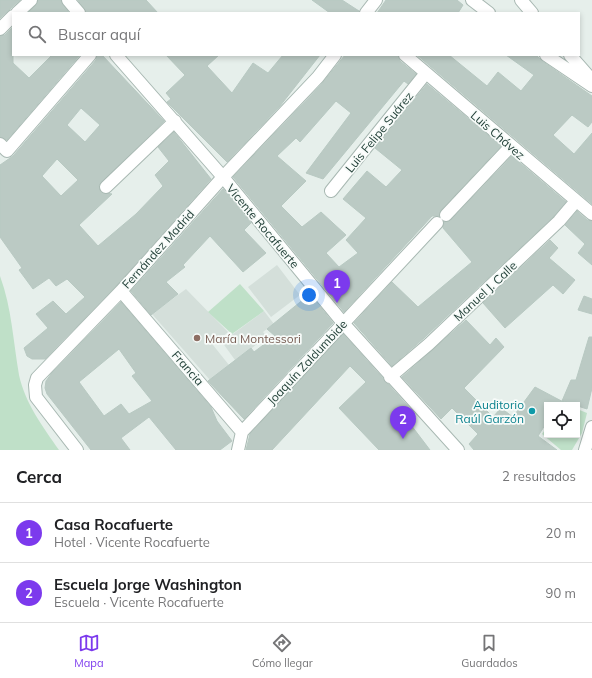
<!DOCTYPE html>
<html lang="es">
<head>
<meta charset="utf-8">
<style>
	body { margin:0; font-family:Mulish,sans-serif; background:#f2f2f2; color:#202124 }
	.controls { position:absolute; right:12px; bottom:12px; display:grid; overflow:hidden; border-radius:0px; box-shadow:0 2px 6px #0003 }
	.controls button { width:36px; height:36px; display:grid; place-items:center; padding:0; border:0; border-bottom:1px solid #e0e0e0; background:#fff; color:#202124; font:20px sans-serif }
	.you { position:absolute; left:309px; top:295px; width:14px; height:14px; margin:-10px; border:3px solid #fff; border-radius:50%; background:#1a73e8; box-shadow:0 0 0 6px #1a73e833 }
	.badge { display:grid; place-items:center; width:26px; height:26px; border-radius:50%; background:#7c3aed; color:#fff; font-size:13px; font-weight:700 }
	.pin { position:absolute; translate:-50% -33px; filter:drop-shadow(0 1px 2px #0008) }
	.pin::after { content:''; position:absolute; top:21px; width:14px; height:12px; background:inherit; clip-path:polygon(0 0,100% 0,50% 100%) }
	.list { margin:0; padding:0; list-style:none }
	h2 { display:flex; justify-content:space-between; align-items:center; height:52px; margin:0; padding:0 16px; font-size:17px }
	h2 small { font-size:13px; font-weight:400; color:#757577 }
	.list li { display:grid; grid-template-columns:26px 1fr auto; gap:12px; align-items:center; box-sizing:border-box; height:60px; padding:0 16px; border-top:1px solid #e0e0e0 }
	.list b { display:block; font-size:15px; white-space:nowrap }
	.list p { margin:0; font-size:13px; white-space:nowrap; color:#757577 }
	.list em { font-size:13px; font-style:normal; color:#757577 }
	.icon { flex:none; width:22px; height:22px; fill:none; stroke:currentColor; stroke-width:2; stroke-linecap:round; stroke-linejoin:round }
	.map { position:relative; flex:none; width:592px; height:450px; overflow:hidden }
	.search { position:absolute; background:#fff; box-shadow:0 2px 6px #0003; left:12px; right:12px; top:12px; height:44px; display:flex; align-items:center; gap:10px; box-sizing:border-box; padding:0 14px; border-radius:0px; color:#757577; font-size:15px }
	.sheet { height:172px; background:#fff }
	nav { display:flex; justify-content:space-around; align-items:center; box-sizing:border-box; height:56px; border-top:1px solid #e0e0e0; background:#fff; font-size:11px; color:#757577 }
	nav a { display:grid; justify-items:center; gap:2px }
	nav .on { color:#7c3aed }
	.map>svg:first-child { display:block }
	.built { fill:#d4dfda }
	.green { fill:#bfe0c8 }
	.building { fill:#bbcac4; stroke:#b8c9c2; fill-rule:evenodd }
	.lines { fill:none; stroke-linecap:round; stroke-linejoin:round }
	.minor-casing { stroke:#a8b8b2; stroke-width:14 }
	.minor { stroke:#fff; stroke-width:12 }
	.education-dot { fill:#8d6e63; stroke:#f7fbf9; stroke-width:1.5 }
	.culture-dot { fill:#0f9aa8; stroke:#f7fbf9; stroke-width:1.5 }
	.labels { text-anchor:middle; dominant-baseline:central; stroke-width:3.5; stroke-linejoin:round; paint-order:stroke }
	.street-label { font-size:12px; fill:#24423a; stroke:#f7fbf9 }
	.education-label { font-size:12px; fill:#785e54; stroke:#f7fbf9; text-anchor:start }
	.culture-label { font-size:12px; fill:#0d838f; stroke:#f7fbf9; text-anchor:end }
</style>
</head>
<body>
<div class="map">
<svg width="592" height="450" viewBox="0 0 592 450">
	<rect width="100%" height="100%" fill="#e6efeb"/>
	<!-- built -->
	<path class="built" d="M277,265L300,295L271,317L248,287Z
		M186,289L228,332L213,345L229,365L210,380L152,314Z
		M264,311L274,324L263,332L267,337L235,360L222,342Z"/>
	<!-- green -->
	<path class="green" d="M0,276C12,309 13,341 19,375C25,403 43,427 59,450H0Z
		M240,284L264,311L232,334L208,312Z
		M577,409L587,413L582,433L572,450H561L542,434L547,427V435H577Z"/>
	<!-- building -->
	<path class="building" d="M0,0H20L0,18Z
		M38,0H61L69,13H28L36,5Z
		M78,0H146L158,13H86Z
		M312,0H342L359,11V13H330Z
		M386,0H457L463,5L458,13H377Z
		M13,27V63L29,78L52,55H80L7,140L0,137V36L5,35Z
		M97,55H102L164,121L99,185L101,192L112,194L79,225L98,246L136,214L163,186L155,175L169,161L158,147L174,132L211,179L116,286L45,359H32L27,356L24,348L48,328L36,314L53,301L66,314L85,297L67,279L56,286L49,278L33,289L19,270L22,268L0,237V165L13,156L96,60ZM81,108L100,125L85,142L67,125ZM57,159L78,180L61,196L42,176Z
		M166,55H219L207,66L232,93L253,63L268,73L283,55H320L280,106L227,162L167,102L171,99L166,93L185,75Z
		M345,55H398L400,61L416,74L408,84L404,81L323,179L306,173L351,113L336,101L300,142L296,138L277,156L306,181L281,206L302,227L321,212L346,235L326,253L339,267L358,253L346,240L366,218L343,199L367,171L386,187L402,170L375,148L427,84L501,146L441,210L439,216H432L422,227L344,312L233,177L319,87Z
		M417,55H449L487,86L498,72L521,91L534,75L506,55H536L542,61L592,96V122L588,127L572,115L553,135L574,154L592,133V204Z
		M512,156L566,202L554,216L424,338L392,366L354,323L392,282L418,307L472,262L443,228L444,222L451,220Z
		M223,189L251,223L244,230L266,253L243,272L210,236L183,265L185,267L166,282L178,294L151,315L131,291Z
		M577,211L587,220L592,221V265L578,253L585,244L565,225Z
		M550,240L558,248L549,258L575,280L563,294L553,285L505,328L483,303Z
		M310,294L333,323L244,419L208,381L251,348L254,352L275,336L267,329Z
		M584,296L592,299V314L578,310Z
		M121,302L211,407L217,421L232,441L220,450H176L149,417L121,438L130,450H91L47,394L45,388L46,381L51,374ZM119,349L136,373L132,376L152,401L129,414L121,404L104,416L79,382Z
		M466,320L490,345L496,338L504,347L464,388L493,417L501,408L513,417L535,387L569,405H547V422L538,436L557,450H474L469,444L478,434L452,408L441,419L402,377Z
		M343,334L415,414L408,421L430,450H379L339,408L366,382L350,366L272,450H246L250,434Z
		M589,337H592V388L587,409L562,401L571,380H576Z"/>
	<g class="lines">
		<!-- minor casing -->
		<g class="minor-casing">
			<path id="minor" d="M68,0L79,13
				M472,0L489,13
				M521,0L532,13
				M17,13L31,0
				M366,13L376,0
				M0,29L13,16
				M116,55L223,177L343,323L458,450
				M405,55L592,214
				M546,55L592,86
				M570,55L592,80
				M0,144L7,151L90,55
				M106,187L175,121
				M331,191L426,73
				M446,215L511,146
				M121,291L242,432
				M390,377L429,344L559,221L576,201
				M242,432L437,223
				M77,450L36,397L35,385L37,378L121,291L223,177L318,77L335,55
				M238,450L242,432
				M585,450L592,427"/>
		</g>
		<!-- minor -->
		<use href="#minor" class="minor"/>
	</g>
	<!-- markers -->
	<circle class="education-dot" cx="197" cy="338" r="4"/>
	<circle class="culture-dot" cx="532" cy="411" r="4"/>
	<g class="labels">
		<!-- street labels -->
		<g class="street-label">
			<text transform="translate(379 132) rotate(-51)">Luis Felipe Suárez</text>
			<text transform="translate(498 135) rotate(41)">Luis Chávez</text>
			<text transform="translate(263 226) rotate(50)">Vicente Rocafuerte</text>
			<text transform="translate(158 249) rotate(-48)">Fernández Madrid</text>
			<text transform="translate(485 291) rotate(-43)">Manuel J. Calle</text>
			<text transform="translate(307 362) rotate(-47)">Joaquín Zaldumbide</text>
			<text transform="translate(188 368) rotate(49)">Francia</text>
		</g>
		<!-- education labels -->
		<g class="education-label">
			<text x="205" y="338">María Montessori</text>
		</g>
		<!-- culture labels -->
		<g class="culture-label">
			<text x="524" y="404">Auditorio<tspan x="524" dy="14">Raúl Garzón</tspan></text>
		</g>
	</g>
</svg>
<div class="controls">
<button><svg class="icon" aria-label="locate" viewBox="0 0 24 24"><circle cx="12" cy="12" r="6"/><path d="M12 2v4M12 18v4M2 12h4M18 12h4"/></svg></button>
</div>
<div class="you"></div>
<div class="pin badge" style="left:337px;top:303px">1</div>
<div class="pin badge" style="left:403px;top:439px">2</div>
<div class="search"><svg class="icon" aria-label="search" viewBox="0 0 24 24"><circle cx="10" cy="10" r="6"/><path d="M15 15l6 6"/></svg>Buscar aquí</div>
</div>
<section class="sheet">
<h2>Cerca<small>2 resultados</small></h2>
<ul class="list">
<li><span class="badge">1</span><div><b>Casa Rocafuerte</b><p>Hotel · Vicente Rocafuerte</p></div><em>20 m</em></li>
<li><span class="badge">2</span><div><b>Escuela Jorge Washington</b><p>Escuela · Vicente Rocafuerte</p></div><em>90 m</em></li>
</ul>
</section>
<nav>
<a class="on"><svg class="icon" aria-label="map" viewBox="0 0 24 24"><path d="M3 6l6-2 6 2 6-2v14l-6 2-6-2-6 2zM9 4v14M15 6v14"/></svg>Mapa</a>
<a><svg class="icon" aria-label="directions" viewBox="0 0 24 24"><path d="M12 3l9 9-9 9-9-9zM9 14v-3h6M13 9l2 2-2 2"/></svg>Cómo llegar</a>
<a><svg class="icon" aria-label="saved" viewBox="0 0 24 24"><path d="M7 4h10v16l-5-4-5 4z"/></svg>Guardados</a>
</nav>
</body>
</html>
